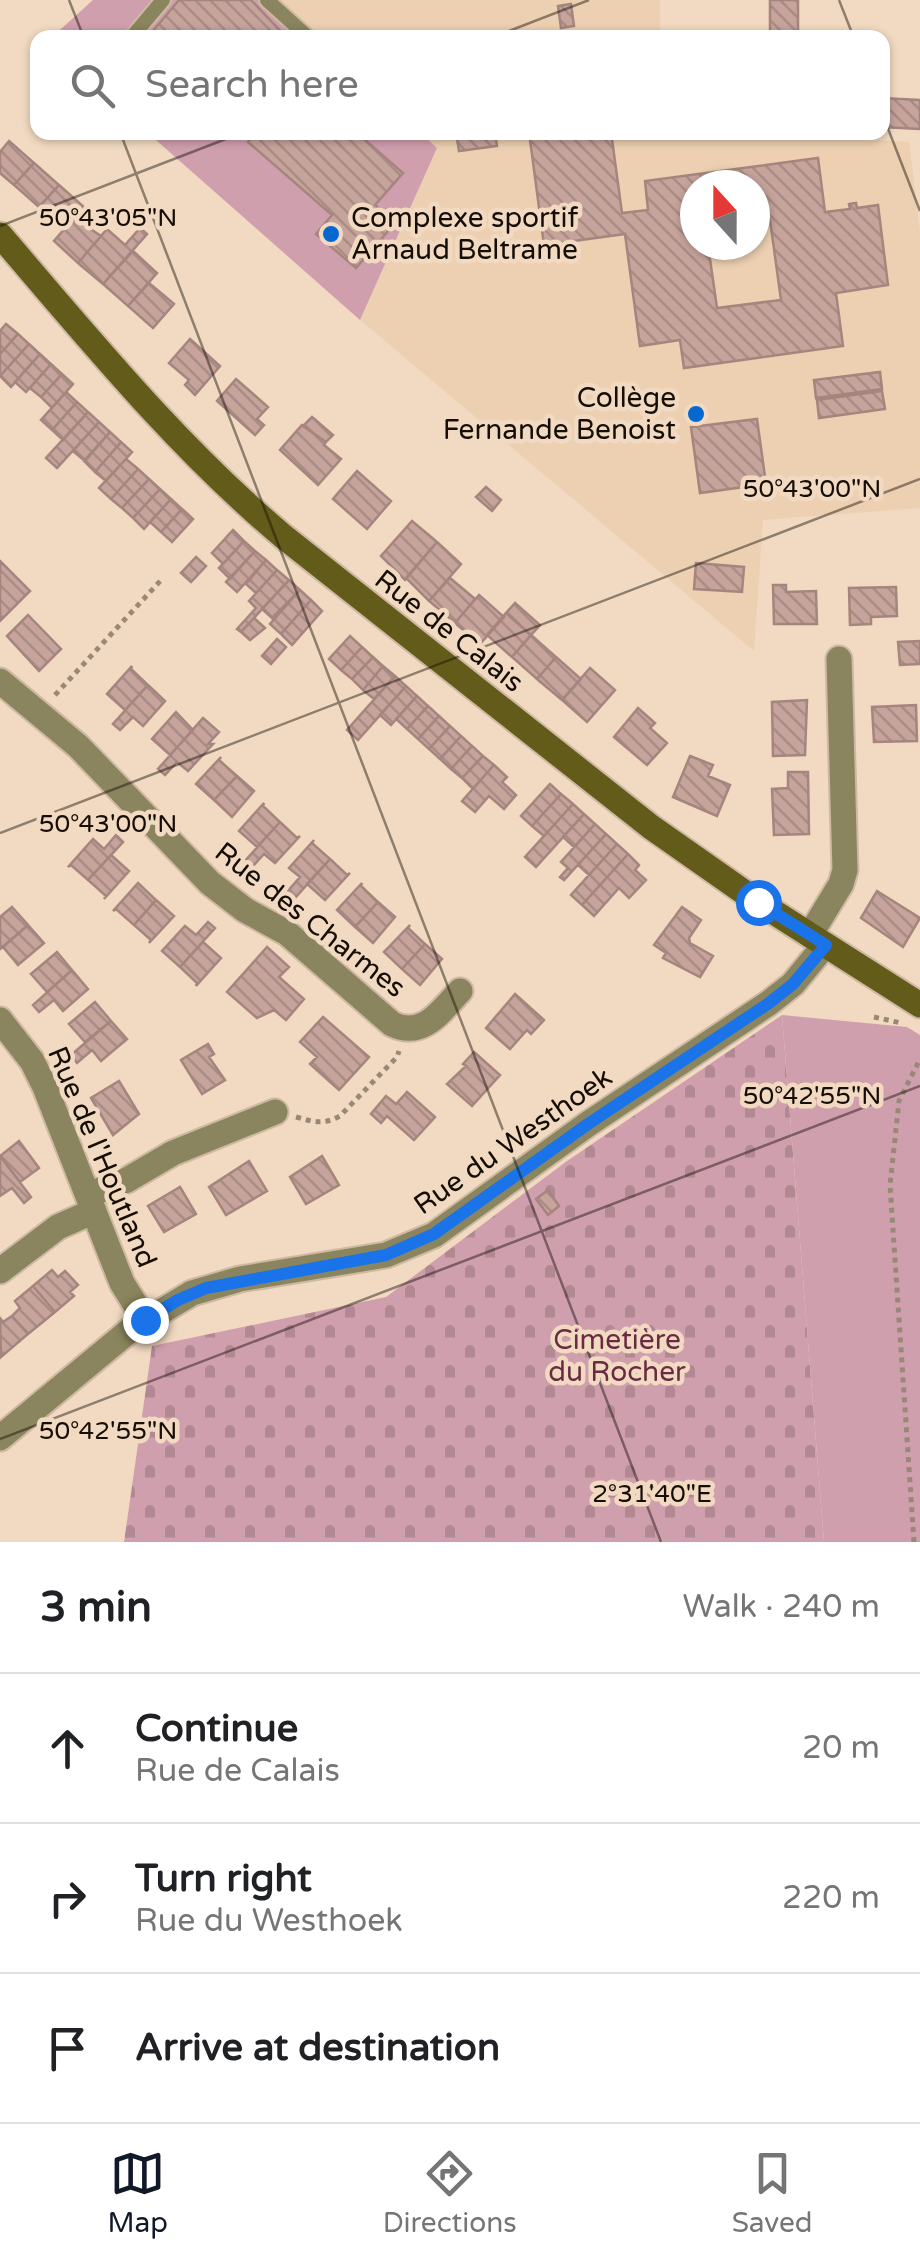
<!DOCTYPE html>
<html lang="en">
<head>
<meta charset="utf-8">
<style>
	body { margin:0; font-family:"Varela Round",sans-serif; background:#f6f6f6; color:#202124 }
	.compass { position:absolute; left:680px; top:170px; width:90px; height:90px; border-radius:50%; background:#fff; box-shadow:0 2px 8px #0004; rotate:339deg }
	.stop { position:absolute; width:30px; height:30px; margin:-22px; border:8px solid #1a73e8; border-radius:50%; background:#fff }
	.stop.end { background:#1a73e8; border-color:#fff; box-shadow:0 2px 10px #0008 }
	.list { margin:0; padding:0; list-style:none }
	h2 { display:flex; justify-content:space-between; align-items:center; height:130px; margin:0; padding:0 40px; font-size:42px }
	h2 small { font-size:32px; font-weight:400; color:#757577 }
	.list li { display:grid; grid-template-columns:65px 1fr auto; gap:30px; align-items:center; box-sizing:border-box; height:150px; padding:0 40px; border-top:2px solid #e0e0e0 }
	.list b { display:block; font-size:38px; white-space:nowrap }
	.list p { margin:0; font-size:32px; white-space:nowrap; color:#757577 }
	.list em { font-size:32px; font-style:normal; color:#757577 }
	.icon { flex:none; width:55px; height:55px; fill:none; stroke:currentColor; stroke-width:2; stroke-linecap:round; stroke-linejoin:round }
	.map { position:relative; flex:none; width:920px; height:1542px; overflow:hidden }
	.search { position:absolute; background:#fff; box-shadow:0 2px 8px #0004; left:30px; right:30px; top:30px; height:110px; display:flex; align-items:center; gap:25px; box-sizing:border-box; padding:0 35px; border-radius:20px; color:#757577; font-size:38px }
	.sheet { height:580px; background:#fff }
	nav { display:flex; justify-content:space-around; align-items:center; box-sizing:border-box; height:140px; border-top:2px solid #e0e0e0; background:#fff; font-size:28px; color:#757577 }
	nav a { display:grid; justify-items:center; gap:5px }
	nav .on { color:#111827 }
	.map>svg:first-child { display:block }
	.built { fill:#ecd0b1; fill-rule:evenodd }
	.cemetery { fill:url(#cemetery-stones) }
	.garden { fill:#d09fad }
	.building { fill:url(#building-back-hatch); stroke:#a5857d; stroke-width:2.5; fill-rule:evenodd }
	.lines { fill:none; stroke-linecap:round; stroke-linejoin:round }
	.lane-casing { stroke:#ceb9a3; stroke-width:18 }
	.street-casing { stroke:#ceb9a3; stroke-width:29 }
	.secondary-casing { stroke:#ceb9a3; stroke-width:29 }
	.path { stroke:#998876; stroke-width:5; stroke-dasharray:5 5; stroke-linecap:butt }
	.lane { stroke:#8a855e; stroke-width:14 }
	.street { stroke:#8a855e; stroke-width:25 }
	.secondary { stroke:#625b1a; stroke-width:25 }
	.route { stroke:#1a73e8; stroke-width:12 }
	.ticks { fill:none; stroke:#160e06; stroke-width:2.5; stroke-opacity:0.45 }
	.poi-dot { fill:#0568d1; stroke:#f1dac1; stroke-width:4 }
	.labels { text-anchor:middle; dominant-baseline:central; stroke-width:9; stroke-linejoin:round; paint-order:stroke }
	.poi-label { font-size:28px; fill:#160e06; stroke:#f1dac1; text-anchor:start }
	.street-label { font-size:28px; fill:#160e06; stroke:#f1dac1 }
	.park-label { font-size:28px; fill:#692b42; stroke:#f1dac1 }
	.ticks-label { font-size:25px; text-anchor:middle; fill:#160e06; stroke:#f1dac1; stroke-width:9; stroke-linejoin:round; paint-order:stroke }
</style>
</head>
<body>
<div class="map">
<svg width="920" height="1542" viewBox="0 0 920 1542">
	<defs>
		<pattern id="cemetery-stones" width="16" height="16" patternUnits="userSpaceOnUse" patternTransform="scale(2.5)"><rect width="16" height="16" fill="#d09fad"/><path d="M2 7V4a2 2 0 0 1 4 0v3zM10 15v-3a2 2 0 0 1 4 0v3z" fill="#b28893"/></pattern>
		<pattern id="building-back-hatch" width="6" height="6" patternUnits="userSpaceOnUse" patternTransform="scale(2.5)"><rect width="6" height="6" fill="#c6a49c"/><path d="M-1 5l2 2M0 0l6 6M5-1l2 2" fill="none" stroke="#a98c85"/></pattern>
	</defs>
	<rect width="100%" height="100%" fill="#f1dac1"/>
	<!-- built -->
	<path class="built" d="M279,0H660V37H319Z
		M745,132L909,142L920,231V508L763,520L754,651L360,320L437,148L421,133ZM695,185H755V245H695Z"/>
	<!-- cemetery -->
	<path class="cemetery" d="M782,1015L824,1542H124L152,1346L386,1297L567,1161Z"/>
	<!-- garden -->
	<path class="garden" d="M93,0H279L319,37L51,38Z
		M148,133H421L437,148L360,320Z
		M782,1015L907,1027L920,1035V1542H824Z"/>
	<!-- building -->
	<path class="building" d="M179,0H251L287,38H147Z
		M770,0H798V38H770Z
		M571,4L574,26L561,28L558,6Z
		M882,98L920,100V129L882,127Z
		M256,132H356L403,173L375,205L395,223L356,268L316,234L332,215L248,142Z
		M456,132H495L497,146L459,151Z
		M529,132H611L622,213L648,210L645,181L818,158L825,212L850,209L849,204L856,203L857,208L878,205L888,285L836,293L843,346L684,368L680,340L640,346L625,234L544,245ZM695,185H755V222L770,220L781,300L717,308L708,245H695Z
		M9,141L34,163L14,185L0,173V152Z
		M34,163L59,185L39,207L14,185Z
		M59,185L84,207L64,229L39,207Z
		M74,218L101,236L78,263L54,241Z
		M140,228L147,234L103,284L78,263L107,229L125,245Z
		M133,251L157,273L128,306L103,284Z
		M149,283L174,304L153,328L128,306Z
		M6,324L18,334L0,354V331Z
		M18,334L29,344L0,376V354Z
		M190,339L220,366L195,395L185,385L189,380L169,363Z
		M29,344L40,354L11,387L0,376Z
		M40,354L51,364L26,392L15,382Z
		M51,364L62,374L41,397L30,388Z
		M880,372L882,389L816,398L814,380Z
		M62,374L73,384L52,408L41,397Z
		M236,379L268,407L257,419L264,425L255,435L217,401Z
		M882,391L885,409L819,418L817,400Z
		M66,392L77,402L52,430L41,420Z
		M77,402L88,412L63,440L52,430Z
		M88,412L99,422L57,468L46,458Z
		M312,417L333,435L326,442L303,426Z
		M757,419L766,484L700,493L691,427Z
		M99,422L110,432L85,461L73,451Z
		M302,425L326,442L324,445L341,459L318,485L280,450Z
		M110,432L121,442L95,472L84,461Z
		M121,442L132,452L106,481L95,472Z
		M126,459L138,469L111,499L99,488Z
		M138,469L149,479L122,508L111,499Z
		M357,471L391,501L367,529L333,499Z
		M149,479L160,489L133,518L122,508Z
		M486,487L501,500L492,511L476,497Z
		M160,489L171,499L144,529L133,518Z
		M171,499L182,509L161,532L150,522Z
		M182,509L193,519L172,542L161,532Z
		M412,521L437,542L405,580L381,556Z
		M233,530L244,541L223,564L212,553Z
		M244,541L255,551L230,579L219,568Z
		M437,542L461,564L429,601L406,578Z
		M255,551L266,560L237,592L226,582Z
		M196,557L206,566L191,582L181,573Z
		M266,560L277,570L256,593L246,584Z
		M0,561L30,591L0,621Z
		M696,563L744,567L742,592L694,589Z
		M277,570L289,580L241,632L237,629L256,608L249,601Z
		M450,578L475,599L455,623L429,601Z
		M289,580L300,590L272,618L262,609Z
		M773,585H786V592L816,591L817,624H774Z
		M896,587L897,616L871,617V624L850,625L849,588Z
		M300,590L311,600L281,634L270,624Z
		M479,595L504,617L480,644L455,623Z
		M311,600L322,611L292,645L281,634Z
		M515,603L540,625L531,635L506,613Z
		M506,613L531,635L512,657L487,635Z
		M28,615L61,649L39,671L7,636Z
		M254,618L265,628L250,640L241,632Z
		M531,635L556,657L537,679L512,657Z
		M350,636L362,647L341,670L329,659Z
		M277,639L286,647L271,664L262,656Z
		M920,641V664L900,665L898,642Z
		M362,647L373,657L352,679L341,670Z
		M373,657L383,666L363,690L352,679Z
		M556,657L581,679L562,700L537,679Z
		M132,666L131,669L148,685L125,710L107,694Z
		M383,666L395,676L374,699L363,690Z
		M590,668L615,690L587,722L562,700Z
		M395,676L406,686L358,740L347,730Z
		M148,685L165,701L143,726L133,717L120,730L113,724Z
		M406,686L417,696L391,725L380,715Z
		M417,696L428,706L407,729L396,719Z
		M807,700L805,755L773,756L772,702Z
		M916,705L917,741L874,742L872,707Z
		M428,706L439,716L418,739L407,729Z
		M638,708L655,723L650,728L667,743L647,765L614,737Z
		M176,712L193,730L170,755L152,739Z
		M439,716L450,726L429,749L418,739Z
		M203,718L219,732L208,744H213L188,771L177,762L165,775L158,769Z
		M450,726L461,736L440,759L429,749Z
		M461,736L472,746L451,769L440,759Z
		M472,746L483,756L462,778L451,769Z
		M483,756L494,765L473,789L462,778Z
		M690,756L713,765L708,776L730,785L717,816L673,797Z
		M221,757L219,760L237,776L214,800L196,784Z
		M494,765L507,777L502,782L516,795L504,809L489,796L475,812L462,801Z
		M788,772H808L809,834L774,835L772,789L788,788Z
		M237,776L254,791L232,817L214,800Z
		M550,784L561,794L532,826L521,816Z
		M561,794L573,804L544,836L532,826Z
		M264,803L263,806L280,822L257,847L239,831Z
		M573,804L584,814L536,867L525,857Z
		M584,814L595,824L574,847L563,837Z
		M280,822L297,838L300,836L275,863L264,854L252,867L245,861Z
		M595,824L606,834L564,880L560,877L568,868L561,862Z
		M606,834L617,844L589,875L578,865Z
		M116,835L123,842L88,880L71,865L68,867L93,839L104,849Z
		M314,840L312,843L330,859L295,898L288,891L300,877L289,868Z
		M617,844L628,854L582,905L571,895Z
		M628,854L639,865L635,870L646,880L629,898L619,888L594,916L582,905Z
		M111,855L129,871L104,899L106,896L88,880Z
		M330,859L347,875L350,873L325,900L307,884Z
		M138,883L156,900L134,925L116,909L113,911Z
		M362,883L361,886L378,902L355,927L337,910Z
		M877,891L920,918L903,947L861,918Z
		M156,900L174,916L149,943L151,940L134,925Z
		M378,902L395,917L373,943L355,927Z
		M12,907L28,925L0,949V917Z
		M682,907L701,920L689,938L690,943L713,956L700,977L663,958L666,953L654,945Z
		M208,922L215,928L180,967L162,951L185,926L196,935Z
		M28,925L44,943L18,965L3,947Z
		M410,925L408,928L425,944L402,969L384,952Z
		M203,942L221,958L196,986L197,983L180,967Z
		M425,944L442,959L420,985L402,969Z
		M267,947L289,967L279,977L304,999L286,1020L274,1010L257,1018L227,992Z
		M57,952L72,970L47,992L31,974Z
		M72,970L88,989L63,1011L54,1000L39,1012L33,1005Z
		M515,994L544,1020L531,1034L527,1030L510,1049L486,1028Z
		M95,1002L111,1021L85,1042L69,1024Z
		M323,1017L369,1057L339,1090L310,1064L317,1057L300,1042Z
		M111,1021L127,1039L101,1061L92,1050L77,1063L71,1055Z
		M208,1044L214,1054L209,1057L225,1080L202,1094L181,1060Z
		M474,1052L500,1075L472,1106L447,1084L466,1066L463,1064Z
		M119,1081L139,1114L113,1135L91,1098Z
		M407,1092L435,1117L414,1140L387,1116L381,1123L371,1114L386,1096L396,1104Z
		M19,1141L39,1168L20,1182L0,1156Z
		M0,1156L31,1197L24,1203L12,1188L0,1196Z
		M322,1156L339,1185L306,1204L290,1177Z
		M249,1161L267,1191L226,1215L209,1187Z
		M180,1187L196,1214L164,1232L148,1206Z
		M548,1190L559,1206L548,1215L536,1199Z
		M52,1270L58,1277L65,1271L78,1285L70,1292L74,1296L55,1312L33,1286Z
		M33,1286L55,1312L28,1334L12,1316L20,1308L15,1301Z
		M12,1316L28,1334L1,1357L0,1318L3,1322Z"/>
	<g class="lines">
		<!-- lane casing -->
		<g class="lane-casing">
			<path id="lane" d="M267,0L309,38
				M131,38L163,0"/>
		</g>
		<!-- street casing -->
		<g class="street-casing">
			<path id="street" d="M0,681L78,746L210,883L245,910L287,933L392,1024C423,1039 441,1011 460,991
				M810,935L841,884L845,870L839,659
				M0,1020L32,1061L45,1087L122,1283L145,1320
				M88,1195L127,1180L173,1153L275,1112
				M0,1271L58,1227L94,1211
				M0,1438L129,1331L192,1293L240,1279L386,1255L434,1235L588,1124L769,1003L793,984L825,945"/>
		</g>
		<!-- secondary casing -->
		<g class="secondary-casing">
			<path id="secondary" d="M0,235C91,341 177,447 284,537L651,827L758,902L920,1005"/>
		</g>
		<!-- path -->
		<path class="path" d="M55,695L163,578
			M874,1017L901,1023
			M296,1117C313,1122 324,1125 340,1116L397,1057L399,1051
			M914,1542L890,1185L899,1101L920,1059"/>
		<!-- lane -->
		<use href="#lane" class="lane"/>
		<!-- street -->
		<use href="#street" class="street"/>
		<!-- secondary -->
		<use href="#secondary" class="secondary"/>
	</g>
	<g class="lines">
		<!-- route -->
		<path class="route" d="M145,1320L178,1300L206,1288L386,1255L434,1234L588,1124L769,1003L793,984L826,945L758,902"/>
	</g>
	<!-- ticks -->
	<path class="ticks" d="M69,0L84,38M839,0L854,38M491,38L589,0M882,113L920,211M120,132L661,1542M0,226L244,132M0,833L920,479M0,1439L920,1086"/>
	<!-- markers -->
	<g class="poi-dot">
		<circle cx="331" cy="234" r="10"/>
		<circle cx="696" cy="414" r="10"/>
	</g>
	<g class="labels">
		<!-- poi labels -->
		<g class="poi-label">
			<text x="351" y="218">Complexe sportif<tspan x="351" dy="32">Arnaud Beltrame</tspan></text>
			<text x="676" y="398" text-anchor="end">Collège<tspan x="676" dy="32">Fernande Benoist</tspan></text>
		</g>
		<!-- street labels -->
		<g class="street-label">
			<text transform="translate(449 631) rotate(38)">Rue de Calais</text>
			<text transform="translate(310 920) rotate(38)">Rue des Charmes</text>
			<text transform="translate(513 1141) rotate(-35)">Rue du Westhoek</text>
			<text transform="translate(102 1157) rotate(67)">Rue de l'Houtland</text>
		</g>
		<!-- park labels -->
		<g class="park-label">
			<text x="617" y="1340">Cimetière<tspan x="617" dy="32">du Rocher</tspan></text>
		</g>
	</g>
	<g class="ticks-label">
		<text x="108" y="226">50°43'05"N</text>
		<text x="812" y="497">50°43'00"N</text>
		<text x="108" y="832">50°43'00"N</text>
		<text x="812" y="1104">50°42'55"N</text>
		<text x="108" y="1439">50°42'55"N</text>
		<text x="652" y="1502">2°31'40"E</text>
	</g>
</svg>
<svg class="compass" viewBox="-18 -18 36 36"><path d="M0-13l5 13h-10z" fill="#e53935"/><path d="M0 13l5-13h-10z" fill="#757577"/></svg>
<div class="stop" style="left:758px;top:902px"></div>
<div class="stop end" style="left:145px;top:1320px"></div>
<div class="search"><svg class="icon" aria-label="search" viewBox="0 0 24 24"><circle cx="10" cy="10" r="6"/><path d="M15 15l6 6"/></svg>Search here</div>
</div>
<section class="sheet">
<h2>3 min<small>Walk · 240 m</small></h2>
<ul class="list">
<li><svg class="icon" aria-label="ahead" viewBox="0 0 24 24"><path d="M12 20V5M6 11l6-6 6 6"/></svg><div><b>Continue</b><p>Rue de Calais</p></div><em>20 m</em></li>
<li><svg class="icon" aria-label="right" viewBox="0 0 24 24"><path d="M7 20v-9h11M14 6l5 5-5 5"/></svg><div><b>Turn right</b><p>Rue du Westhoek</p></div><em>220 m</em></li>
<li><svg class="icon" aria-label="arrive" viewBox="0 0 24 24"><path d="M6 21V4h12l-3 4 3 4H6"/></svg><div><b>Arrive at destination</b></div></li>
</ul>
</section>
<nav>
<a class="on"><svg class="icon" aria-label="map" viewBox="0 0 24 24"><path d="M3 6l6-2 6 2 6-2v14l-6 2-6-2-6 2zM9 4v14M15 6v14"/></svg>Map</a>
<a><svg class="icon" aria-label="directions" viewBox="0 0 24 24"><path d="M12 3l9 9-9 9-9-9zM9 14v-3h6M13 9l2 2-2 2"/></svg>Directions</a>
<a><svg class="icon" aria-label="saved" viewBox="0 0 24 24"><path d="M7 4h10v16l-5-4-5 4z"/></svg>Saved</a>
</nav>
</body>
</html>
